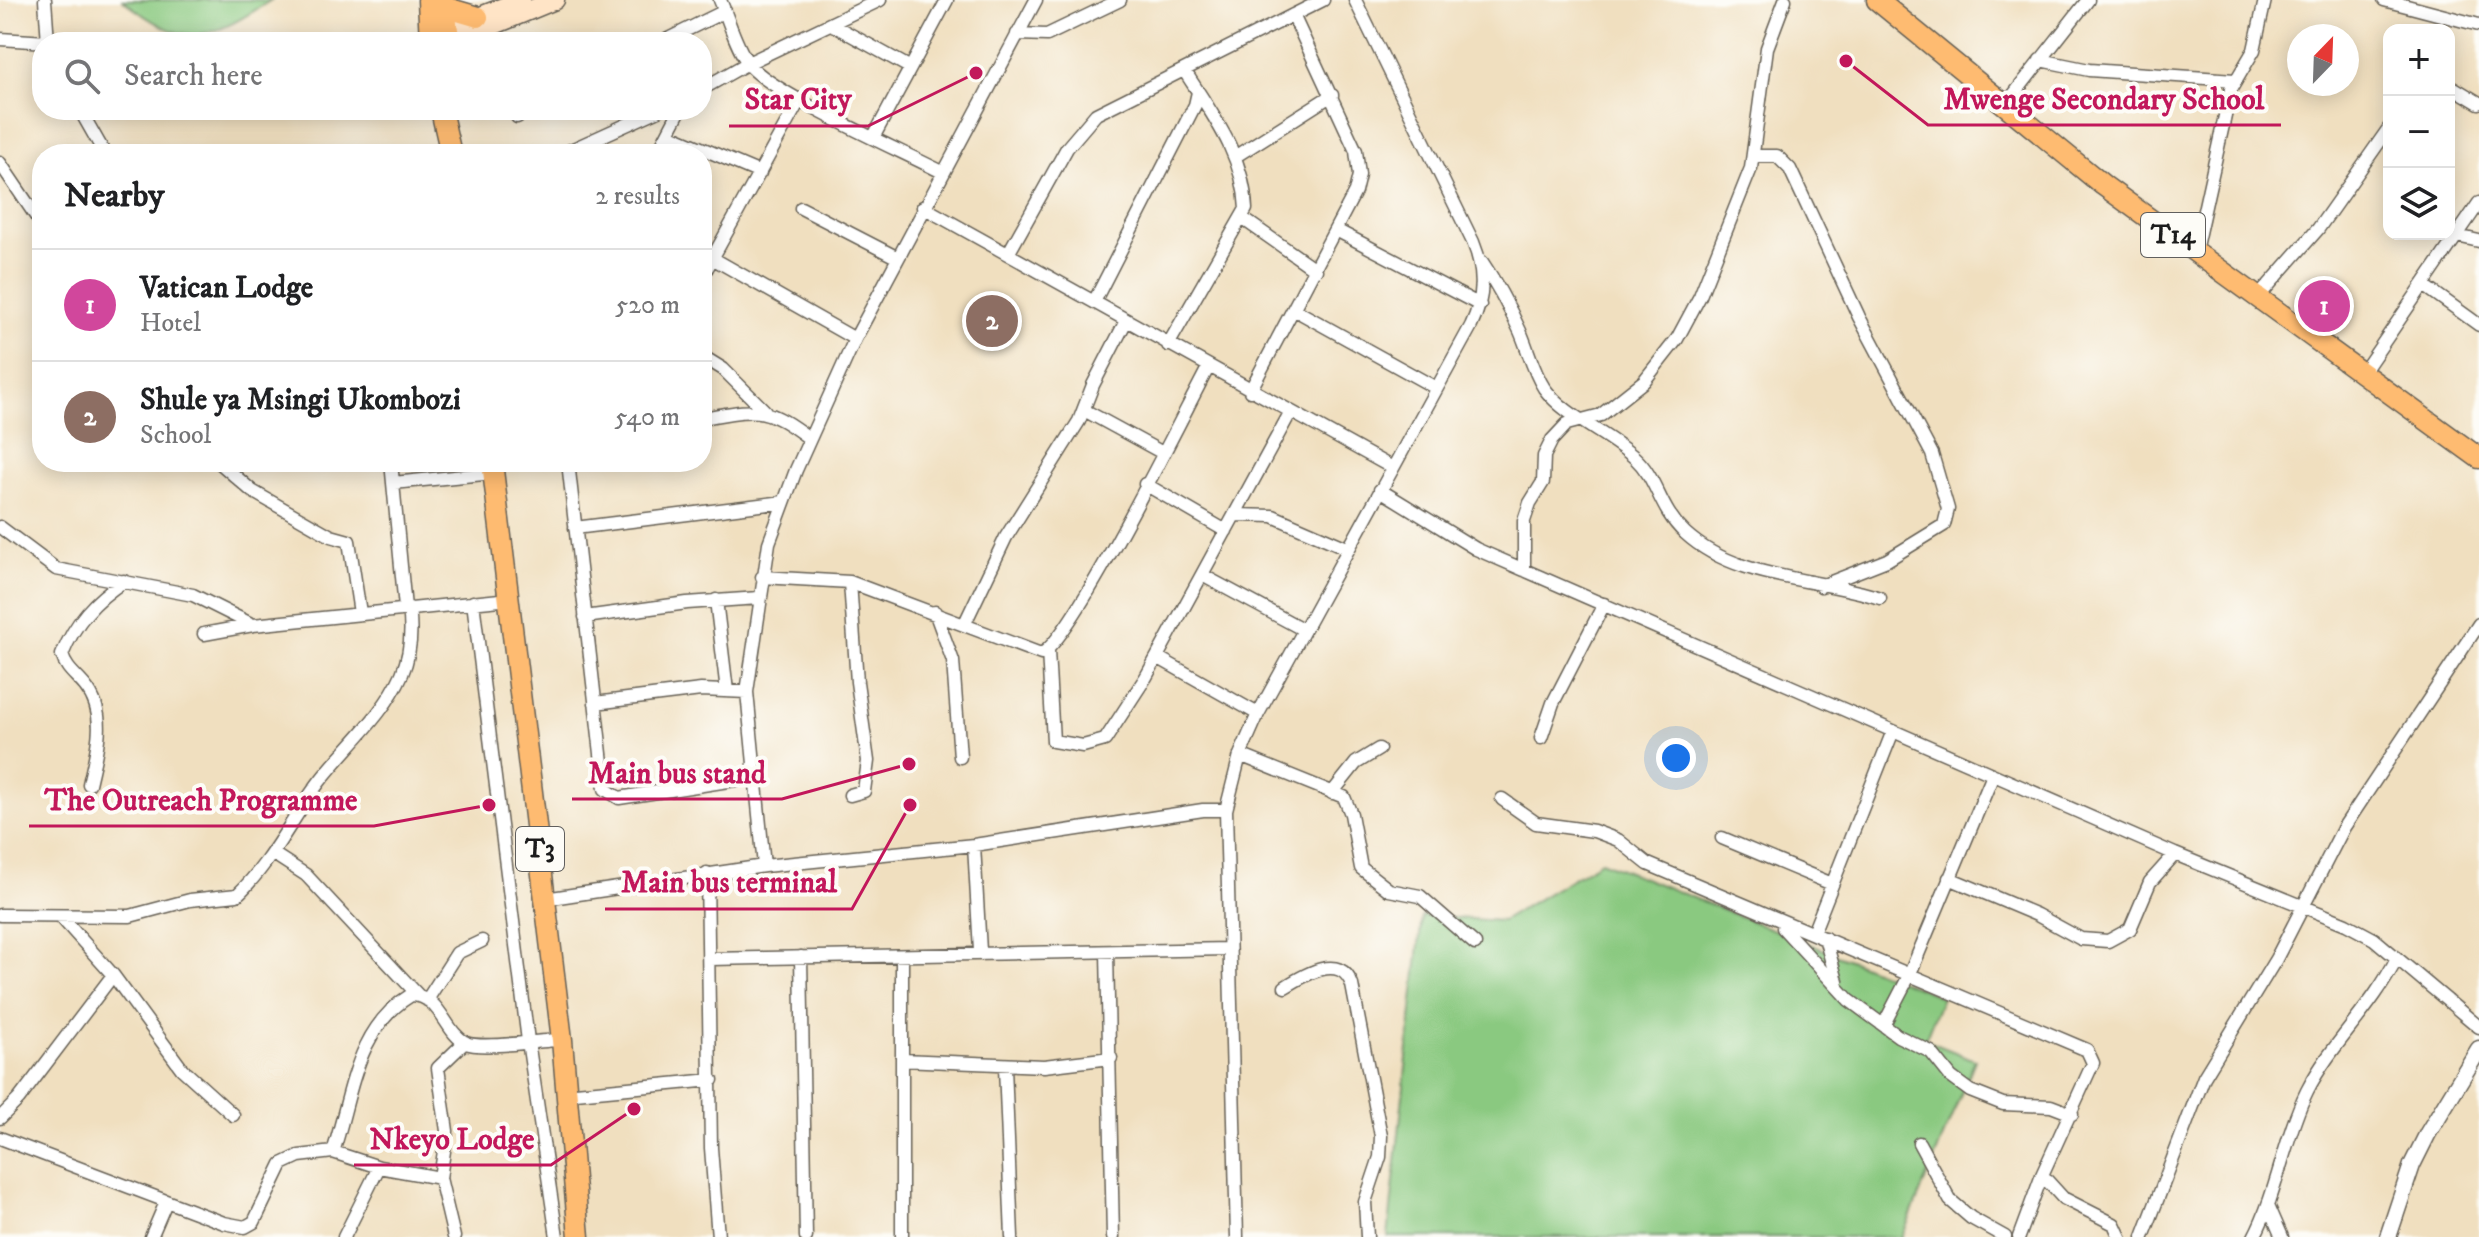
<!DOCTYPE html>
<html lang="en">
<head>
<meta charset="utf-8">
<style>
	body { margin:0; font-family:"IM FELL DW Pica",serif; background:#f2f2f2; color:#202124 }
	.controls { position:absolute; right:24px; top:24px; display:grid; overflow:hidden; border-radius:16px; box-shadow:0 4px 20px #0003 }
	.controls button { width:72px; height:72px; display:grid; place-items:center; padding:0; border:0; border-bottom:2px solid #e0e0e0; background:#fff; color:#202124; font:40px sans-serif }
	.compass { position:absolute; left:2287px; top:24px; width:72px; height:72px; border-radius:50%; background:#fff; box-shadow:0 4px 20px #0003; rotate:23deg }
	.you { position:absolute; left:1676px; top:758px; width:28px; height:28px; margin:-20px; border:6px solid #fff; border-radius:50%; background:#1a73e8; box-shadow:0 0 0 12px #1a73e833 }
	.badge { display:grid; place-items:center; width:52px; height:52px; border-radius:50%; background:#1f6fb2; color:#fff; font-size:26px; font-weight:700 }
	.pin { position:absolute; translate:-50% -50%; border:4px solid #fff; box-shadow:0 2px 8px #0006 }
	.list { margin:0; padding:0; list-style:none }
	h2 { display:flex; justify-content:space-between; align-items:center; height:104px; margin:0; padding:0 32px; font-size:34px }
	h2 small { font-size:26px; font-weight:400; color:#757577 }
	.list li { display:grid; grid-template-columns:52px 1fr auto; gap:24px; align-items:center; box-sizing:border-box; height:112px; padding:0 32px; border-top:2px solid #e0e0e0 }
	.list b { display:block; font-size:30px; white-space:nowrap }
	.list p { margin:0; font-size:26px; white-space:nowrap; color:#757577 }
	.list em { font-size:26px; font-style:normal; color:#757577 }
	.icon { flex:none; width:44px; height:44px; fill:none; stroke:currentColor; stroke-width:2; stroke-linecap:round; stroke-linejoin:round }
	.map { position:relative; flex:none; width:2479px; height:1237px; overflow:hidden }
	.search { position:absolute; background:#fff; box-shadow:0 4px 20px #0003; left:32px; top:32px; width:680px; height:88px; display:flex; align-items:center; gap:20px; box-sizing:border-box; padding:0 28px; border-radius:32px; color:#757577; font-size:30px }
	.panel { position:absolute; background:#fff; box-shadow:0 4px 20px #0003; left:32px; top:144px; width:680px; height:328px; border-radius:32px }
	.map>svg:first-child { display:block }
	.green { fill:#8ac980; stroke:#53724e; stroke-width:2 }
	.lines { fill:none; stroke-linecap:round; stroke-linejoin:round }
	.minor-casing { stroke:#666055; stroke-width:15 }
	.tertiary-casing { stroke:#666055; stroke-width:19 }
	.secondary-casing { stroke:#666055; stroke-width:21 }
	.trunk-casing { stroke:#666055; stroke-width:23 }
	.minor { stroke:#fff; stroke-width:12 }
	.tertiary { stroke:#fff; stroke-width:16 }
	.secondary { stroke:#ffe4c6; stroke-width:18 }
	.trunk { stroke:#febb71; stroke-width:20 }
	.labels { text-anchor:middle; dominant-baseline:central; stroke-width:8; stroke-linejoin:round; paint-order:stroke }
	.shield { fill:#fdfcf7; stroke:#605f5e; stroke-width:2 }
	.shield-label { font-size:26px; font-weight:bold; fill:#1c1c1c }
	.leader { fill:none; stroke:#c2185b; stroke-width:3 }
	.callout-dot { fill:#c2185b; stroke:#fdfcf7; stroke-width:3 }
	.callout-label { font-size:30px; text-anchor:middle; font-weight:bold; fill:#c2185b; stroke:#fdfcf7; stroke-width:8; stroke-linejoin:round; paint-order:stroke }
</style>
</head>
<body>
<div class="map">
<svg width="2479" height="1237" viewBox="0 0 2479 1237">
	<rect width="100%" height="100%" fill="#fdfcf7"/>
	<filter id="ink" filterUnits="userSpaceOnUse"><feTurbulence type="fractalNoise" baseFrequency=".0125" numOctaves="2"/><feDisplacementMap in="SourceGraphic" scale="16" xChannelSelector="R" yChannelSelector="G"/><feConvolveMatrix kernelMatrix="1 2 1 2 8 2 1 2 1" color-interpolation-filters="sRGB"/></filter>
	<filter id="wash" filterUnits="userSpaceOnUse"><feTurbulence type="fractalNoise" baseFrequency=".006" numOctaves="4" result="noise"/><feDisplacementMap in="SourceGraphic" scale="32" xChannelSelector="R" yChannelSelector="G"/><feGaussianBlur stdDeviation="1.8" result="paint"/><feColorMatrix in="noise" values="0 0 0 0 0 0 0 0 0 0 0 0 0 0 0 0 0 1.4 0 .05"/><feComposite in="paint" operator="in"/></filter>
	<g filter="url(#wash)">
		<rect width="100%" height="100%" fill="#f0dfbf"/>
		<!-- green -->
		<path class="green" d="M123,0H271C208,42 184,49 123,0Z
			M1601,861L1942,997L1925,1040L1975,1060L1902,1237H1388L1422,916L1502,921Z"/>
	</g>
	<g filter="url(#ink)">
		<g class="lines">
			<!-- minor casing -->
			<g class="minor-casing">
				<path id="minor" d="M45,0L48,42
					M720,0C729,20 735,45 748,63C769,93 902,151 942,172
					M2384,0L2479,25
					M833,25L909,67
					M1017,34L1047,35L1120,0
					M0,39L47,42
					M662,42L725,11
					M2040,60L2089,70L2235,80
					M2449,85L2479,103
					M702,89L748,63L880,0
					M2004,107L2088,0
					M80,110L105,154
					M517,117L530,110
					M668,134L760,173
					M874,136L947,0
					M562,154L659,110
					M657,154L680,110
					M1236,156L1332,95
					M1755,156H1777L1790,169L1859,317L1932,454L1948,509L1944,525L1887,560L1821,586
					M0,163L42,225
					M923,207L1391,467
					M801,208L896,257
					M1242,218L1316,270
					M1336,230L1480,305
					M2457,236L2479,241
					M2195,251L2231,89L2254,50L2265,0
					M1008,254L1067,148L1096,114L1323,0
					M712,258L855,339
					M1482,262C1497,284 1509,307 1520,331C1528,349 1533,371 1544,388C1566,418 1607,432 1635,458C1658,479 1658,508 1685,533C1737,581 1817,577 1880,598
					M702,277L800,99
					M2425,286L2479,325
					M2259,296L2318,229L2389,128
					M1094,302L1195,105L1198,92
					M1295,310L1436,388
					M1168,345L1246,209C1244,155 1212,114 1184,70
					M702,356L723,369L765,411
					M2362,374L2479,203
					M1250,391L1355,192L1359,175L1356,151L1293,15
					M1084,410L1161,452
					M702,418C757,409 764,404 810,439
					M219,462L252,491L331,536L349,541L360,613
					M391,462L405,608
					M568,462L605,789L619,798L754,777
					M393,483L494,473
					M1145,484L1226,531
					M1380,490L1476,549L2175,854L2346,924L2374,939L2479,1027
					M1235,515L1273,516L1347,548
					M0,527L56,569L193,595L253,625L510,599
					M575,528L784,502
					M1524,570V521L1530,503L1543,482L1544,456L1552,440L1567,424L1601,415L1644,381L1677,339L1700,296L1751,168L1767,48L1785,0
					M1202,575L1304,630
					M762,577L850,582L1041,654C1073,639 1183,414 1208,368
					M716,600L727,691
					M473,602L528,1041L557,1237
					M935,612L953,661L960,757
					M585,617L687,603L759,598
					M965,623L1006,537L1079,421L1093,385L1126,321
					M204,634L253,625
					M1048,651L1053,741L1083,746L1105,740L1146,677L1290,413
					M1157,657L1258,714
					M595,703L701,690L747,692
					M1541,738L1553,703L1604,604
					M1240,755L1344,797L1351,814L1361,868L1389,890L1420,896L1475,944
					M89,784C96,752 109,715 85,686C76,675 66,669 62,655C75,622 95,600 124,581
					M1332,793L1356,763L1379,749
					M850,795L864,791L868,761L857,682L850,582
					M1502,799L1536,823L1594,831L1618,840L1648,864L2087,1050L2093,1063L2042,1175L2019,1237
					M1722,838L1832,884
					M974,845L980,951
					M272,853L306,875L418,995
					M764,866L747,692L769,543L796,470L855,339L1036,0
					M707,873L711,1148L718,1237
					M1949,878L2037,915L2081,939L2108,941L2130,929L2150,882L2175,854
					M545,899L764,866L974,845L1203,810H1226
					M0,915L130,916L190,900L237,895C271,863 292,818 320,781C347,746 384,715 402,674C411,653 412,630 409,608
					M61,917L113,975L182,1069L233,1115
					M1783,928L1849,1000L1898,1036L1931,1052L1951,1077L1970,1091L2003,1104L2051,1106L2072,1114
					M1813,933L1893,731
					M1825,938L1837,981
					M1107,952L1113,1237
					M801,957L806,1237
					M710,959L1229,949
					M1285,987C1304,975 1341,952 1352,985L1381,1136L1380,1157L1365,1202L1367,1237
					M427,1000L457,953L482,941
					M1884,1024L1909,976L1993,775
					M902,1060L1044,1066L1111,1058
					M1005,1067L1012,1237
					M565,1094L712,1080
					M0,1118L19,1099L113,975
					M0,1138L224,1223L245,1227L254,1222L282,1164L299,1156L333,1152C352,1095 355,1029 411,995C441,995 444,1032 466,1043C483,1050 540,1040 562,1040
					M1919,1143L1950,1200L1971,1218L2005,1237
					M333,1152L379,1167L440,1178
					M2042,1175L2063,1198L2114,1224L2120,1237
					M2268,1205L2282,1237
					M151,1237L166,1202
					M344,1237L379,1167
					M454,1237L440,1178L447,1131L438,1068L465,1042
					M902,1237V957
					M1237,1237L1226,810L1240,755L1258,714L1471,326C1485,297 1485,271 1473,242L1355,0
					M2143,1237L2204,1077L2276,959L2344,827L2479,624
					M2254,1237C2278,1191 2284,1138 2307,1091C2332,1042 2371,1010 2397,958"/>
			</g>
			<!-- tertiary casing -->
			<g class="tertiary-casing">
				<path id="tertiary" d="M2388,1237L2412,1165L2428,1133L2479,1049"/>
			</g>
			<!-- secondary casing -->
			<g class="secondary-casing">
				<path id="secondary" d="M436,27L478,17L521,0
					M453,42L555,0"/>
			</g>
			<!-- trunk casing -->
			<g class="trunk-casing">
				<path id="trunk" d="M428,0L430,42
					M443,0L450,42
					M1877,0L2103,185L2479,458
					M444,7L478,17
					M441,110L451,154
					M492,462L562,1040L579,1237"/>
			</g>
			<!-- minor -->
			<use href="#minor" class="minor"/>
			<!-- tertiary -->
			<use href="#tertiary" class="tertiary"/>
			<!-- secondary -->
			<use href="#secondary" class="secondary"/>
			<!-- trunk -->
			<use href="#trunk" class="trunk"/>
		</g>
	</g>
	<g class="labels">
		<!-- shield labels -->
		<g class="shield">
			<rect x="2141" y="213" width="64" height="44" rx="6"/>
			<rect x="516" y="827" width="48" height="44" rx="6"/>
		</g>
		<g class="shield-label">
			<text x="2173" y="235">T14</text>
			<text x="540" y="849">T3</text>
		</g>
	</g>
	<!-- callouts -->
	<path class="leader" d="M1846 61L1928 125H2281M976 73L868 126H729M909 764L782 799H572M489 805L374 826H29M910 805L852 909H605M634 1109L551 1165H354"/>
	<g class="callout-dot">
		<circle cx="1846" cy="61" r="8"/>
		<circle cx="976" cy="73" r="8"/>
		<circle cx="909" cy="764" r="8"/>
		<circle cx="489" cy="805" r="8"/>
		<circle cx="910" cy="805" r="8"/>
		<circle cx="634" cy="1109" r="8"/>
	</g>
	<g class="callout-label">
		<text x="2104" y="109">Mwenge Secondary School</text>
		<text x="798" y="109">Star City</text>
		<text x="677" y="783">Main bus stand</text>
		<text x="201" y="810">The Outreach Programme</text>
		<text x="729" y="892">Main bus terminal</text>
		<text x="452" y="1149">Nkeyo Lodge</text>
	</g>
</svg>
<div class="controls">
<button>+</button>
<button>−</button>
<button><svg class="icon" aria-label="layers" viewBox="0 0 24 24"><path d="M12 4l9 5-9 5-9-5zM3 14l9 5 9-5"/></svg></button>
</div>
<svg class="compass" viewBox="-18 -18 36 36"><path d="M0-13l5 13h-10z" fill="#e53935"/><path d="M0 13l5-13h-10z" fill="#757577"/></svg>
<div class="you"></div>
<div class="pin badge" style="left:2324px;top:306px;background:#d1479c">1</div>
<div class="pin badge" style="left:992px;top:321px;background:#8d6e63">2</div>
<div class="search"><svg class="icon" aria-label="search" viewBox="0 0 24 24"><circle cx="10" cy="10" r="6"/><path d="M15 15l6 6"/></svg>Search here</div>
<section class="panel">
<h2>Nearby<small>2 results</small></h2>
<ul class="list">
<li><span class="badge" style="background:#d1479c">1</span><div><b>Vatican Lodge</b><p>Hotel</p></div><em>520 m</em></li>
<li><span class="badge" style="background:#8d6e63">2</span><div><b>Shule ya Msingi Ukombozi</b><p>School</p></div><em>540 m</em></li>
</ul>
</section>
</div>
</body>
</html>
